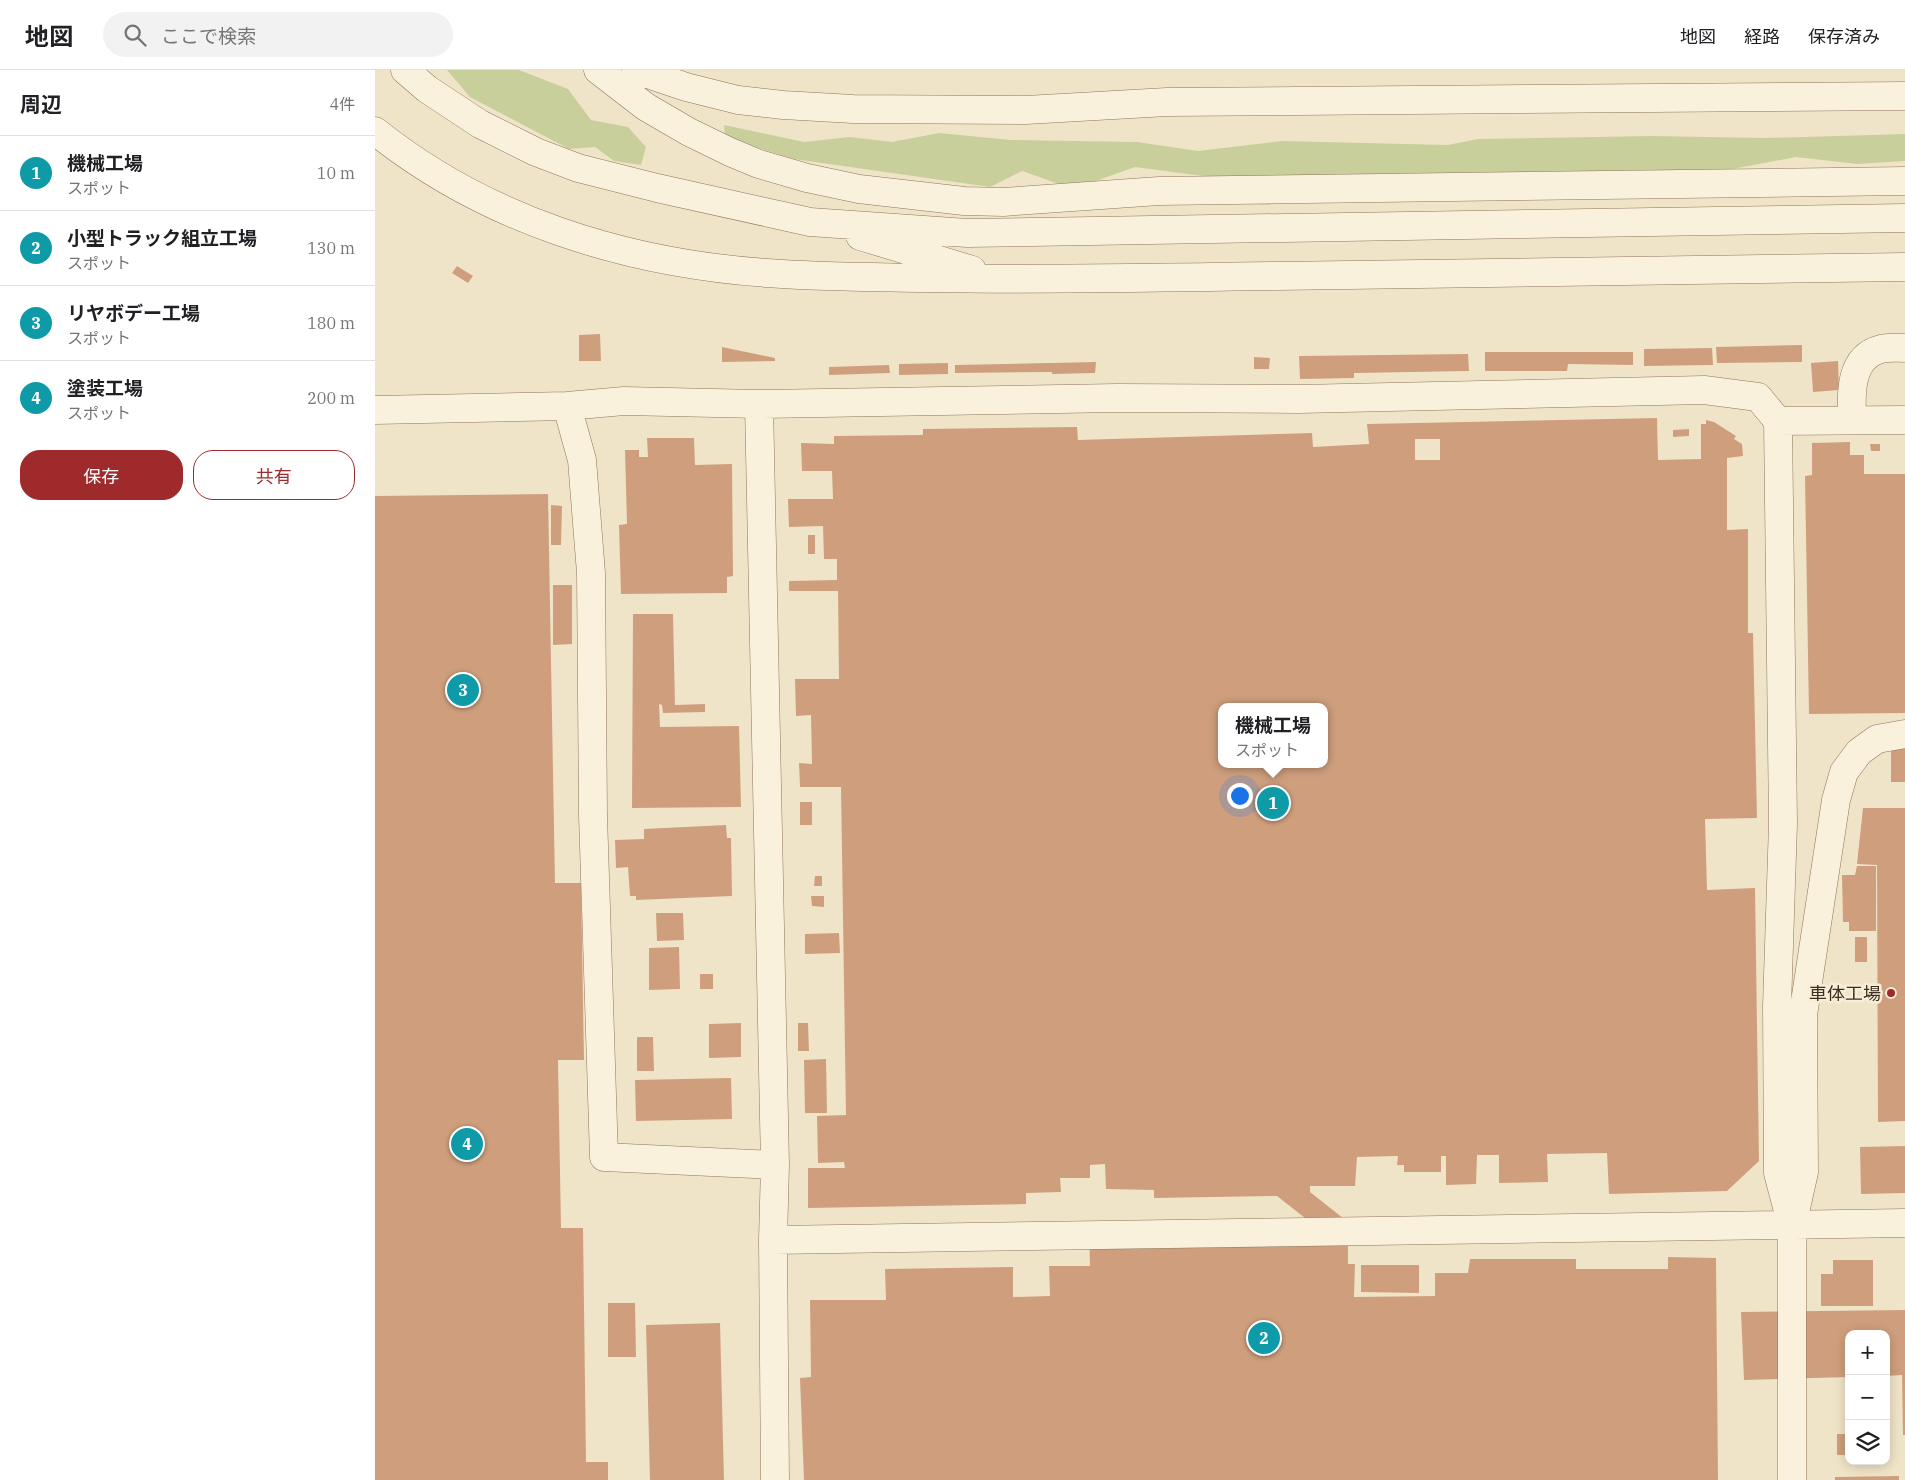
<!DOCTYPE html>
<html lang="ja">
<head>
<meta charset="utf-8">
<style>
	body { margin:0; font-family:"IBM Plex Serif","Noto Sans JP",serif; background:#f2f2f2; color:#202124 }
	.controls { position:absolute; right:15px; bottom:15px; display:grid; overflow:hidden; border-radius:10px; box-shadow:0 2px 12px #0003 }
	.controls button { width:45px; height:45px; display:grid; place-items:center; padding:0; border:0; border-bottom:1px solid #e0e0e0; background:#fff; color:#202124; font:25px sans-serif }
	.you { position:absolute; left:864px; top:725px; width:18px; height:18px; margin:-12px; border:4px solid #fff; border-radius:50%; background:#1a73e8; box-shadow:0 0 0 8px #1a73e833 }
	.badge { display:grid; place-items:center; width:32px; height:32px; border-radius:50%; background:#9e2a2b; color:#fff; font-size:16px; font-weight:700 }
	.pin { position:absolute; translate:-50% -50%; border:2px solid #fff; box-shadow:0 1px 5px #0006 }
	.popup { position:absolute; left:843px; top:633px; width:110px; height:65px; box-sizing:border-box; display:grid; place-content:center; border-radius:10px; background:#fff; filter:drop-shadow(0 1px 4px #0005); font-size:16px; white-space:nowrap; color:#757577 }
	.popup b { font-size:19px; color:#202124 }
	.popup::after { content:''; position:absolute; left:50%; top:100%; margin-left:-10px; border:10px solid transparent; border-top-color:#fff }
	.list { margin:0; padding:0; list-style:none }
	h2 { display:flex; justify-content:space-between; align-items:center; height:65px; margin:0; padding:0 20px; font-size:21px }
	h2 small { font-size:16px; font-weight:400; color:#757577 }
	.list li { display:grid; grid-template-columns:32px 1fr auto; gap:15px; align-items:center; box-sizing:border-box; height:75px; padding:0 20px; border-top:1px solid #e0e0e0 }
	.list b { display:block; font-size:19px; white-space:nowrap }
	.list p { margin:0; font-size:16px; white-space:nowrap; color:#757577 }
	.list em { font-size:16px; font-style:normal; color:#757577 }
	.actions { display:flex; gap:10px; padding:15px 20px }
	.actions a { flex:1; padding:11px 0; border:1px solid #9e2a2b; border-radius:20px; text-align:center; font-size:18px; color:#9e2a2b }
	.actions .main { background:#9e2a2b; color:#fff }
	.icon { flex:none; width:28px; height:28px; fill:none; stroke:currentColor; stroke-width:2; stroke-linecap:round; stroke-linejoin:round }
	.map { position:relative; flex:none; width:1530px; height:1410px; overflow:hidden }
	header { display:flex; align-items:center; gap:30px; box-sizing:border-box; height:70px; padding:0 25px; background:#fff; border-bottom:1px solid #e0e0e0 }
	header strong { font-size:24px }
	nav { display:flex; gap:28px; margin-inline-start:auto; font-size:18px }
	.search { width:350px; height:45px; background:#f2f2f2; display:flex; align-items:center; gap:12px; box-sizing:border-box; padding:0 18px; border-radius:28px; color:#757577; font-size:19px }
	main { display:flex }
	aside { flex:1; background:#fff }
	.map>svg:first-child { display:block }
	.green { fill:#c9cf9b }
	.building { fill:#cf9f7d; fill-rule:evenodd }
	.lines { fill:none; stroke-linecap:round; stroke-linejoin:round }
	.minor-casing { stroke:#8d765c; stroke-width:29 }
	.minor { stroke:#faf1dc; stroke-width:28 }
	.poi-dot { fill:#9e2a2b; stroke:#f7eed8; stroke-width:2 }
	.labels { text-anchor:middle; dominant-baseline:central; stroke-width:5; stroke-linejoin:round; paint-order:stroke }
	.poi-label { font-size:18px; fill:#3d2e20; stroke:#f7eed8; text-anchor:end }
</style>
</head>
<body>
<header>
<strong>地図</strong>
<div class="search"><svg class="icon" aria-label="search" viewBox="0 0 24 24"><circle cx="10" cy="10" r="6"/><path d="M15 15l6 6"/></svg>ここで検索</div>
<nav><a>地図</a><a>経路</a><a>保存済み</a></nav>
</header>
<main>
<aside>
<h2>周辺<small>4件</small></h2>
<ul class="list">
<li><span class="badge" style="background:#0f9aa8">1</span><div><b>機械工場</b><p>スポット</p></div><em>10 m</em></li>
<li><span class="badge" style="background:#0f9aa8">2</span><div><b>小型トラック組立工場</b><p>スポット</p></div><em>130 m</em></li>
<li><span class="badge" style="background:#0f9aa8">3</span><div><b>リヤボデー工場</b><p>スポット</p></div><em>180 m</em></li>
<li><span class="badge" style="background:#0f9aa8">4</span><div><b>塗装工場</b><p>スポット</p></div><em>200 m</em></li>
</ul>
<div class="actions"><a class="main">保存</a><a>共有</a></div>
</aside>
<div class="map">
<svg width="1530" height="1410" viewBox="0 0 1530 1410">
	<rect width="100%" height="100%" fill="#f0e4c8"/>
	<!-- green -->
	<path class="green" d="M72,0H144L193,19L216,50L253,57L271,77L266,95L239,91L220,77L194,79L95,27Z
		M349,55L429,72L475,67L517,72L564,63L636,70L762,72L823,81L907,71L1073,75L1103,69L1276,66L1390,68L1530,64V91L1482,94L1421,87L1341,102H1153L865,111L760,97L698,119L647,101L615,117L419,89L350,68Z"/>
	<!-- building -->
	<path class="building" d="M82,196L98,206L93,213L77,203Z
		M225,264L226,291H204V265Z
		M1427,275V292L1342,293L1341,277Z
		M347,277L400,288V291L347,292Z
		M1337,278L1338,295L1269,296V279Z
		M1110,282H1258V295L1193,294L1192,301H1110Z
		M1093,284L1094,301L979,303V308L925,309L924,286Z
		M879,287L895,288L894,299H879Z
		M1463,291L1464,320L1438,322L1436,293Z
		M721,292L720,303L677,304V302L580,303V295Z
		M573,293V304L524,305V294Z
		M514,295L515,303L454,305V297Z
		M1282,348L1283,390L1326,389V354H1331V350L1339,352L1361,366L1359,369L1367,374L1368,386L1352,388V460L1373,459V563H1378L1382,748L1330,749L1332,820L1380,818L1384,1091L1352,1121L1234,1124L1232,1083L1172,1084L1173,1112L1124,1113V1085H1102L1101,1114L1071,1115V1086H1066V1102H1029V1095H1022L1023,1086L982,1087L980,1116H935V1122L973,1152V1194H980L979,1227L1060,1226V1203H1093L1095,1189H1201V1199H1293V1187L1341,1188L1343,1410H429L425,1308L436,1307L435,1230H511L510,1199L638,1197V1227L675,1226L674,1196H715L714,1157L939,1155L902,1126L779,1128V1120L731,1119L730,1094L715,1095V1108H685L686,1122L651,1123V1134L433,1138V1098H470L469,1092L443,1093L442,1046L471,1045L466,717H425L424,693L437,694L436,645L421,646L420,609H464L463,521H414V511L462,510V489H449L448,456L414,457L413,429H458L457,401H427L426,373L459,374V366L548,365V359L702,357L703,370L937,363L938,377L994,374L992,354ZM1040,369H1065V390H1040ZM847,637H949V694H847Z
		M1314,359V366L1298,367V360Z
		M272,368H319L320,395L357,394L358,506L352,507V523L246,524L244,455L252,454L250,380H264V387H273Z
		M1475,372V385H1489V404H1530V643L1434,644L1430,406L1437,405V373Z
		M1495,374H1505V381H1496Z
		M173,424L180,813H206L209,990H183L186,1158H208L211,1392H233V1410H0V426Z
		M176,435L187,436L186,475H176Z
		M433,465H440V484H433Z
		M178,515H197V574L178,575Z
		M258,544H298L300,635L330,634V642L288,643L287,635L284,634L285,657L364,656L366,737L257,738Z
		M1516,678H1530V712H1516Z
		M425,732H437V755H425Z
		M1488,738H1530V1051L1503,1052L1502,795L1482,794Z
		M351,755L352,768H356L357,826L261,830V826H255L253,797L241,798L240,770L269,769V759Z
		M1482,796H1501V861H1474V852H1468L1467,805H1480Z
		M440,806H447V816H439Z
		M436,826H449V837L437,836Z
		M281,843H308L309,870L282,871Z
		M464,863L465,883L430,884V864Z
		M1480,867H1492V892H1480Z
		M304,877L305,919L274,920V878Z
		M325,904H338V919H325Z
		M366,953V987L334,988V954Z
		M423,953H433L434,981H423Z
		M262,967H278L279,1001H262Z
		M451,989L452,1043H430L429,990Z
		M356,1008L357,1049L261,1051L260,1010Z
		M1530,1076V1123L1486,1124L1485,1077Z
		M1458,1190H1498V1236H1446V1204H1458Z
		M986,1195H1044V1223L986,1222Z
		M233,1233H260L261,1287H233Z
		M1530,1240V1365H1528L1527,1305L1511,1306V1264H1474V1307L1369,1310L1366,1242Z
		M345,1253L349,1410H275L271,1255Z
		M1462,1364H1474V1385H1462Z
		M1511,1364H1514V1385H1511Z
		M1524,1406V1410H1460V1407Z"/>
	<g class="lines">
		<!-- minor casing -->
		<g class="minor-casing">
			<path id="minor" d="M30,0L52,19L105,54L161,82L203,98L282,118L435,152L592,163L1530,148
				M223,0L271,37L314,62L355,82L384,94L432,108L484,119L589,131L628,132L784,121L1530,111
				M261,0L311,17L363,30L408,35L478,39L651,40L792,32L1530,26
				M0,61C111,150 251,193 392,203C444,207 497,207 549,208C667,210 785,208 902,206C1111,203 1321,200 1530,197
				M485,166L597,200
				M384,334L400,1095L398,1170L400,1410
				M192,336L207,390L216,503L218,745L229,1087L400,1095
				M0,340L192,336L249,331L384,334L742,328L924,329L1329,320L1383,327L1403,351L1408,754L1402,936L1403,1103L1417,1156
				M1477,350C1476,325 1474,287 1506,279C1513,277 1522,278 1530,278
				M1403,351L1530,350
				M398,1170L1530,1153
				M1417,1410V1156L1429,1102L1428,945L1461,730L1469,702L1484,682L1502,669L1530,664"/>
		</g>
		<!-- minor -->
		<use href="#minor" class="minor"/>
	</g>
	<!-- markers -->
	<circle class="poi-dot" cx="1516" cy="923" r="5"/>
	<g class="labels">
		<!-- poi labels -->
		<g class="poi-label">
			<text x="1506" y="923">車体工場</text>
		</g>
	</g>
</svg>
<div class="controls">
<button>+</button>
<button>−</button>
<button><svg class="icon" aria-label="layers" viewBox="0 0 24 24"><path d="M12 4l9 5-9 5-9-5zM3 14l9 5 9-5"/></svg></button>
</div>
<div class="you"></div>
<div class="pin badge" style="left:898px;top:733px;background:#0f9aa8">1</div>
<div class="popup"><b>機械工場</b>スポット</div>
<div class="pin badge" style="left:889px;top:1268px;background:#0f9aa8">2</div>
<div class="pin badge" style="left:88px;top:620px;background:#0f9aa8">3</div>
<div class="pin badge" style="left:92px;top:1074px;background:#0f9aa8">4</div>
</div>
</main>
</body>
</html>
